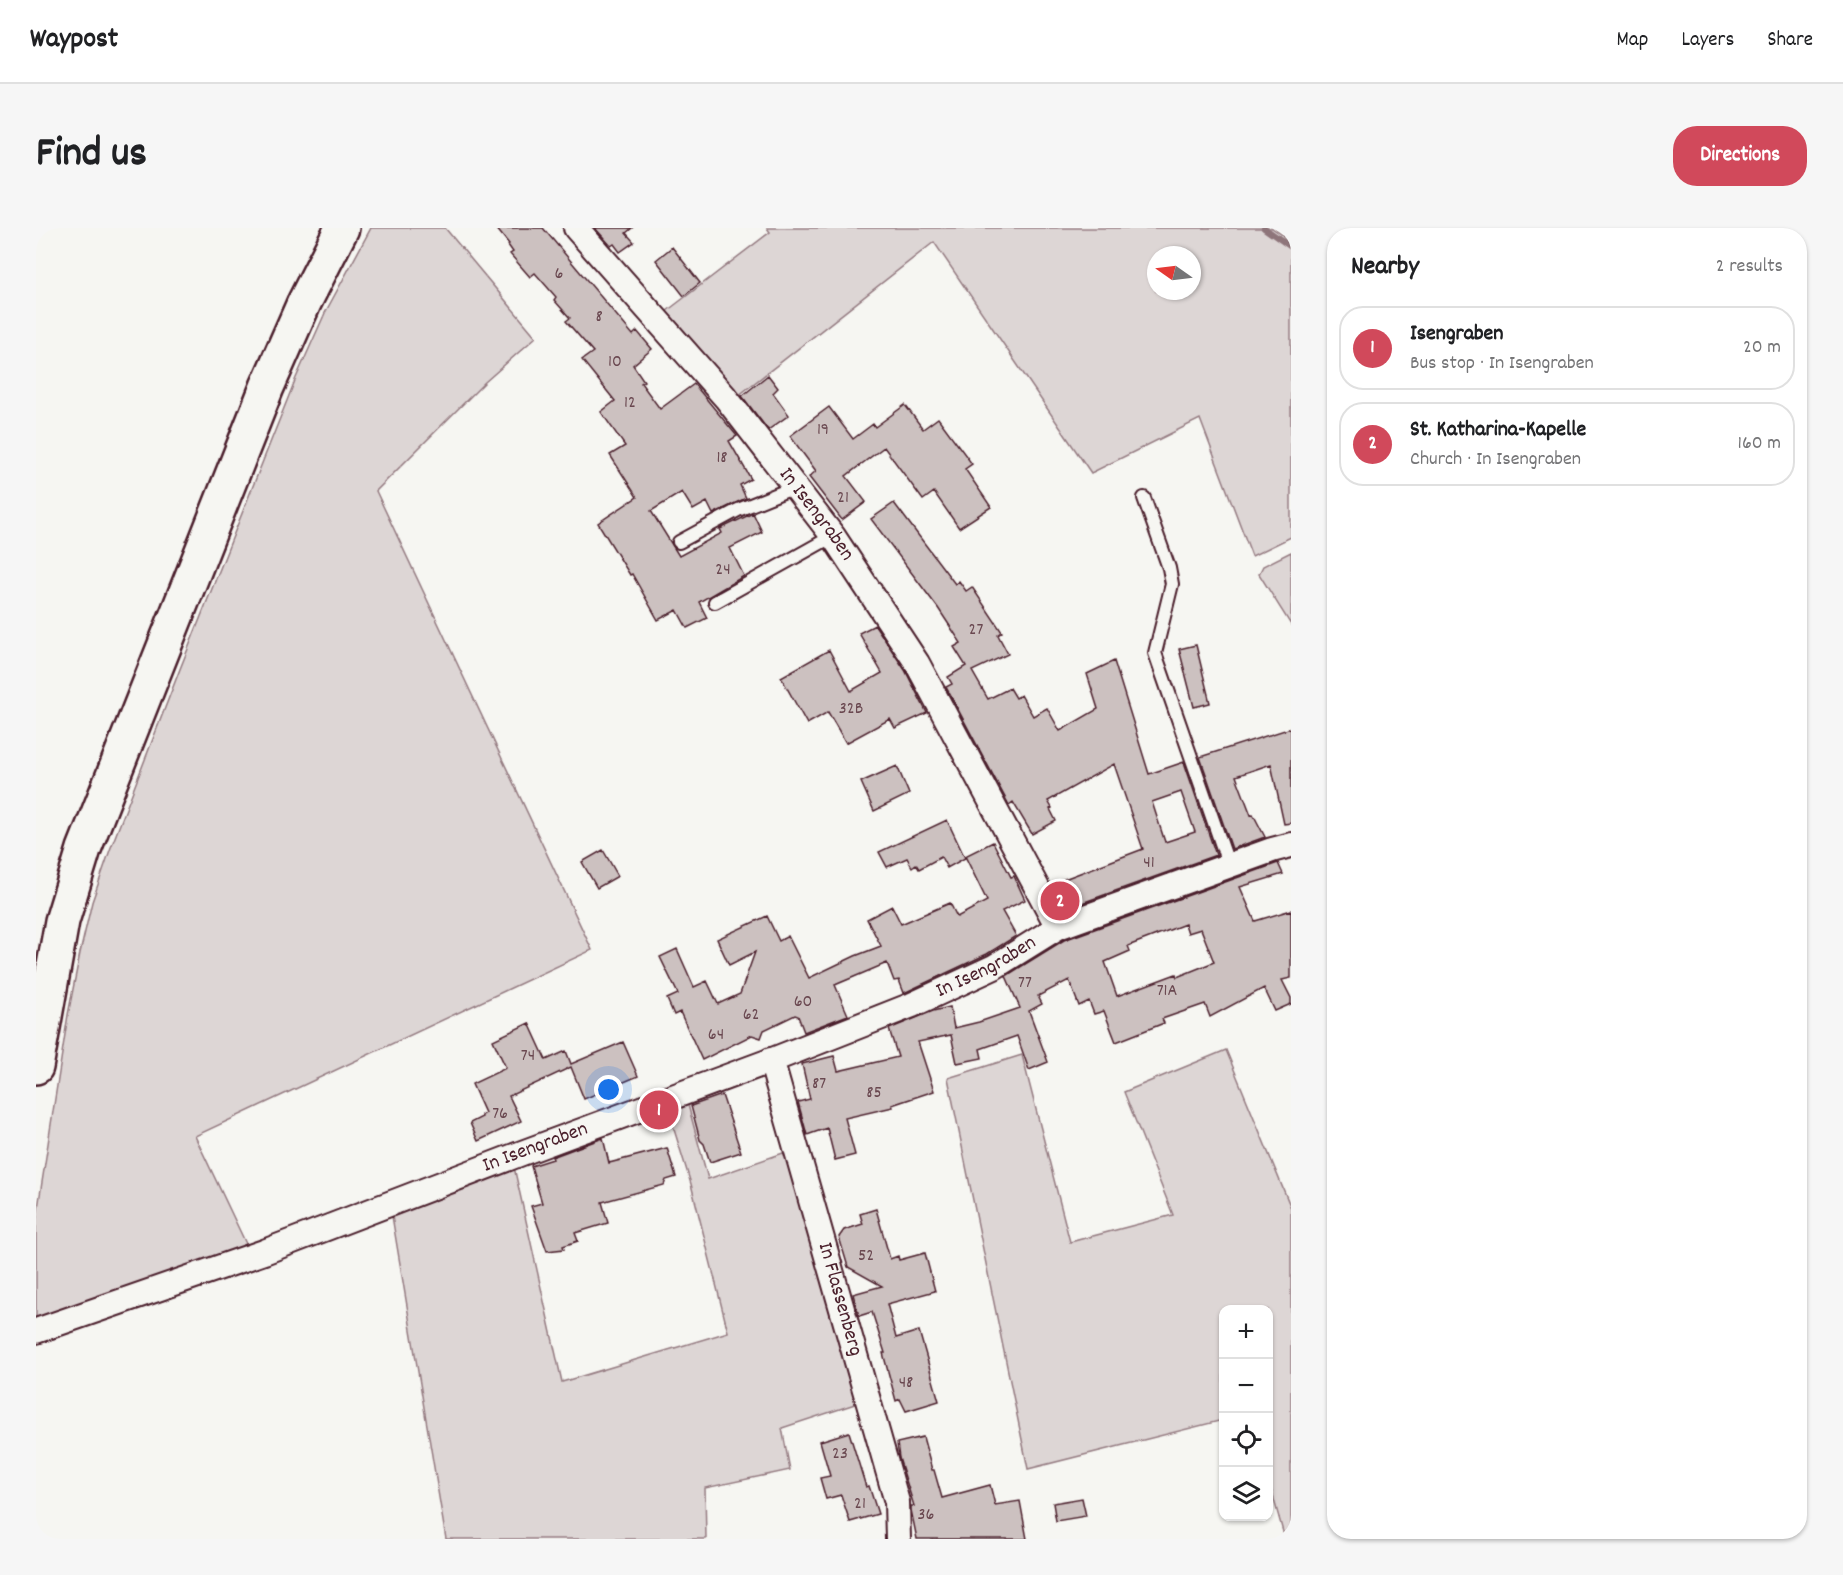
<!DOCTYPE html>
<html lang="en">
<head>
<meta charset="utf-8">
<style>
	body { margin:0; font-family:Dekko,sans-serif; background:#f6f6f6; color:#202124 }
	.controls { position:absolute; right:18px; bottom:18px; display:grid; overflow:hidden; border-radius:12px; box-shadow:0 2px 4px #0004 }
	.controls button { width:54px; height:54px; display:grid; place-items:center; padding:0; border:0; border-bottom:2px solid #e0e0e0; background:#fff; color:#202124; font:30px sans-serif }
	.compass { position:absolute; left:1111px; top:18px; width:54px; height:54px; border-radius:50%; background:#fff; box-shadow:0 2px 4px #0004; rotate:284deg }
	.you { position:absolute; left:573px; top:862px; width:21px; height:21px; margin:-15px; border:4px solid #fff; border-radius:50%; background:#1a73e8; box-shadow:0 0 0 9px #1a73e833 }
	.badge { display:grid; place-items:center; width:39px; height:39px; border-radius:50%; background:#d1495b; color:#fff; font-size:20px; font-weight:700 }
	.pin { position:absolute; translate:-50% -50%; border:3px solid #fff; box-shadow:0 2px 6px #0006 }
	.list { margin:0; padding:0; list-style:none }
	h2 { display:flex; justify-content:space-between; align-items:center; height:78px; margin:0; padding:0 24px; font-size:26px }
	h2 small { font-size:20px; font-weight:400; color:#757577 }
	.list li { display:grid; grid-template-columns:39px 1fr auto; gap:18px; align-items:center; box-sizing:border-box; height:84px; margin:0 12px 12px; padding:0 12px; border:2px solid #e0e0e0; border-radius:24px }
	.list b { display:block; font-size:22px; white-space:nowrap }
	.list p { margin:0; font-size:20px; white-space:nowrap; color:#757577 }
	.list em { font-size:20px; font-style:normal; color:#757577 }
	.icon { flex:none; width:33px; height:33px; fill:none; stroke:currentColor; stroke-width:2; stroke-linecap:round; stroke-linejoin:round }
	.map { position:relative; flex:none; width:1255px; height:1311px; overflow:hidden; border-radius:24px }
	header { display:flex; align-items:center; gap:36px; box-sizing:border-box; height:84px; padding:0 30px; background:#fff; border-bottom:2px solid #e0e0e0 }
	header strong { font-size:28px }
	nav { display:flex; gap:33px; margin-inline-start:auto; font-size:21px }
	.intro { display:flex; align-items:center; justify-content:space-between; box-sizing:border-box; height:144px; padding:0 36px }
	h1 { margin:0; font-size:42px }
	.button { padding:15px 27px; border-radius:24px; background:#d1495b; color:#fff; font-size:21px; font-weight:700 }
	main { display:flex; gap:36px; padding:0 36px }
	aside { flex:1; background:#fff; border-radius:24px; box-shadow:0 2px 4px #0004 }
	.map>svg:first-child { display:block }
	.green { fill:#ddd6d5; stroke:#947a80; stroke-width:1.5; fill-rule:evenodd }
	.lines { fill:none; stroke-linecap:round; stroke-linejoin:round }
	.stream { stroke:#8e747a; stroke-width:6 }
	.building { fill:#ccc1c0; stroke:#4a1f2b; stroke-width:1.5; fill-rule:evenodd }
	.lane-casing { stroke:#4a1f2b; stroke-width:16 }
	.street-casing { stroke:#4a1f2b; stroke-width:28 }
	.secondary-casing { stroke:#4a1f2b; stroke-width:38 }
	.lane { stroke:#f6f6f2; stroke-width:12 }
	.street { stroke:#f6f6f2; stroke-width:24 }
	.secondary { stroke:#f6f6f2; stroke-width:33 }
	.labels { text-anchor:middle; dominant-baseline:central; stroke-width:5; stroke-linejoin:round; paint-order:stroke }
	.number-label { font-size:18px; fill:#6a4850 }
	.street-label { font-size:21px; fill:#4a1f2b; stroke:#f6f6f2 }
</style>
</head>
<body>
<header>
<strong>Waypost</strong>
<nav><a>Map</a><a>Layers</a><a>Share</a></nav>
</header>
<div class="intro"><h1>Find us</h1><a class="button">Directions</a></div>
<main>
<div class="map">
<svg width="1255" height="1311" viewBox="0 0 1255 1311">
	<rect width="100%" height="100%" fill="#f6f6f2"/>
	<filter id="ink" filterUnits="userSpaceOnUse"><feTurbulence type="fractalNoise" baseFrequency=".0167" numOctaves="2"/><feDisplacementMap in="SourceGraphic" scale="12" xChannelSelector="R" yChannelSelector="G"/><feConvolveMatrix kernelMatrix="1 2 1 2 8 2 1 2 1" color-interpolation-filters="sRGB"/></filter>
	<g filter="url(#ink)">
		<!-- green -->
		<path class="green" d="M335,0H409L500,109L449,154L340,263L556,722L159,908L212,1020L6,1089H0V993L32,787L44,725L56,674L74,622L144,441L260,150L289,85Z
			M731,0H1236L1255,13V309L1216,328L1164,191L1055,245L898,14L698,171L627,86L734,4ZM1120,27H1156V63H1120Z
			M1255,324V397L1223,346L1227,338Z
			M1190,822L1255,980V1311H1249L1233,1254L1232,1082H1188L1187,1192L992,1241L912,850L986,827L1034,1014L1137,987L1088,864Z
			M651,873L672,951L750,924L822,1175L746,1200L754,1242L669,1260L670,1311H410L355,982L478,939L526,1154L692,1104L655,956L631,879Z"/>
		<g class="lines">
			<!-- stream -->
			<path class="stream" d="M1228,0L1255,19"/>
		</g>
		<!-- building -->
		<path class="building" d="M460,0H507L597,107L601,103L616,121L597,137L608,153L605,155L624,181L658,156L701,208L693,213L715,251L704,257L710,270L677,286L671,274L657,282L646,264L615,283L643,328L686,305L684,301L717,285L726,304L694,320L708,348L663,374L671,390L651,400L641,382L622,392L596,346L594,347L562,295L601,269L574,227L589,218L565,184L579,173L546,132L557,124L530,93L534,90L518,72L520,69L499,45L494,49L474,26L477,24L472,17L473,16Z
			M559,0H596L590,5L598,14L584,24L578,16L575,18Z
			M636,19L664,55L648,68L620,32Z
			M732,147L742,160L737,165L753,187L732,202L706,168Z
			M869,177L887,201L902,190L936,236L929,241L955,279L923,300L898,264L887,272L848,219L810,248L830,274L806,292L773,249L780,243L754,208L793,179L817,211L837,196L839,199Z
			M858,275L919,356L923,353L930,363L936,359L966,404L962,407L972,426L936,443L952,471L974,460L980,470L985,467L997,488L1011,480L1024,503L1062,481L1051,446L1078,433L1113,546L1148,534L1180,627L1029,681L1020,665L1026,662L1023,653L1107,621L1078,536L1012,573L1016,580L1014,581L1020,593L996,606L977,574L973,577L910,459L916,456L912,449L930,438L918,419L925,415L902,380L835,291ZM1145,564L1159,604L1129,614L1116,574Z
			M839,397L869,442L891,485L859,500L854,491L810,515L792,484L771,496L745,449L793,422L815,463L846,445L823,405Z
			M1160,417L1174,475L1158,479L1143,421Z
			M1255,500V595L1248,596L1235,536L1200,548L1215,587L1217,586L1229,609L1196,621L1164,529Z
			M861,538L873,566L838,583L825,554Z
			M911,592L929,630L911,640L905,629L883,641L880,636L876,639L871,630L851,639L843,624Z
			M957,614L975,649L978,648L989,672L966,683L980,708L951,726L868,765L863,752L858,753L851,735L799,757L812,787L768,804L762,788L759,787L728,802L725,810L716,807L666,832L644,784L638,787L631,771L642,766L624,729L641,721L658,759L671,753L682,776L704,766L719,724L693,737L681,711L731,688L743,713L752,708L773,750L819,728L845,718L831,691L856,678L865,696L914,675L921,689L951,673L929,628Z
			M567,622L582,648L561,660L546,634Z
			M1242,635L1247,646L1204,659L1219,693L1255,682V750L1246,752L1255,770V776L1239,783L1228,760L1174,789L1169,776L1126,791L1128,795L1080,814L1068,783L1058,786L1053,773L1043,778L1033,752L1002,768L1006,776L993,783L1012,834L993,842L981,808L944,821L946,830L921,835L915,807L882,814L898,863L856,877L857,879L809,890L819,927L799,932L791,900L771,907L762,874L774,871L766,836L798,828L802,843L862,829L853,801L897,783L914,779L918,800L943,794L984,780L970,748L1028,712ZM1149,696L1152,705L1165,701L1178,734L1141,749L1140,746L1081,768L1069,734L1094,723L1092,718Z
			M493,795L510,832L530,823L535,836L587,814L602,848L548,871L535,839L473,868L485,893L442,913L434,895L446,889L445,887L449,885L436,856L470,840L457,812Z
			M686,867L705,924L674,934L668,916L664,912L655,878Z
			M567,910L573,935L631,920L640,949L630,952L628,957L566,974L572,995L539,1005L542,1013L527,1018L528,1021L511,1023L495,978L506,975L495,938L517,931L516,929Z
			M840,981L854,1031L862,1028L863,1032L889,1025L899,1063L851,1076L860,1110L883,1103L903,1173L870,1183L864,1171L860,1173L847,1125H849L836,1084L823,1088L817,1066L846,1058L812,1039L803,1009L808,1002L827,996L824,986Z
			M813,1204L830,1259L833,1258L842,1286L814,1294L805,1267L790,1271L784,1250L794,1248L784,1213Z
			M887,1209L896,1242H898L906,1270L954,1257L959,1277L984,1273L991,1311H881L875,1282V1278H878L863,1230L861,1215Z
			M1046,1270L1050,1288L1020,1293L1017,1275Z"/>
		<g class="lines">
			<!-- lane casing -->
			<g class="lane-casing">
				<path id="lane" d="M1108,270L1133,340L1136,356L1119,425L1193,638
					M643,314L702,282L759,259
					M679,374L797,308"/>
			</g>
			<!-- street casing -->
			<g class="street-casing">
				<g id="street">
					<path id="s1" d="M540,0L690,170L797,308L881,435L1022,699"/>
					<path id="s2" d="M735,832L861,1274L862,1311"/>
					<path id="s3" d="M0,1103L228,1024L486,925L739,831L876,777L958,739L1022,699L1236,622L1255,617"/>
				</g>
			</g>
			<!-- secondary casing -->
			<g class="secondary-casing">
				<path id="secondary" d="M0,839L26,693L48,621L231,159L268,75L306,0"/>
			</g>
			<!-- lane -->
			<use href="#lane" class="lane"/>
			<!-- street -->
			<use href="#street" class="street"/>
			<!-- secondary -->
			<use href="#secondary" class="secondary"/>
		</g>
	</g>
	<g class="labels">
		<!-- number labels -->
		<g class="number-label">
			<text x="523" y="46">6</text>
			<text x="563" y="89">8</text>
			<text x="579" y="134">10</text>
			<text x="594" y="175">12</text>
			<text x="787" y="202">19</text>
			<text x="686" y="230">18</text>
			<text x="807" y="270">21</text>
			<text x="687" y="342">24</text>
			<text x="940" y="402">27</text>
			<text x="815" y="481">32B</text>
			<text x="1113" y="635">41</text>
			<text x="989" y="755">77</text>
			<text x="1131" y="763">71A</text>
			<text x="767" y="774">60</text>
			<text x="715" y="787">62</text>
			<text x="680" y="807">64</text>
			<text x="492" y="828">74</text>
			<text x="783" y="856">87</text>
			<text x="838" y="865">85</text>
			<text x="464" y="886">76</text>
			<text x="830" y="1028">52</text>
			<text x="870" y="1155">48</text>
			<text x="804" y="1226">23</text>
			<text x="824" y="1276">21</text>
			<text x="890" y="1287">36</text>
		</g>
		<!-- street labels -->
		<g class="street-label">
			<text stroke="none"><textPath href="#s1" startOffset="374">In Isengraben</textPath></text>
			<text stroke="none"><textPath href="#s3" startOffset="1018">In Isengraben</textPath></text>
			<text stroke="none"><textPath href="#s3" startOffset="532">In Isengraben</textPath></text>
			<text stroke="none"><textPath href="#s2" startOffset="249">In Flassenberg</textPath></text>
		</g>
	</g>
</svg>
<div class="controls">
<button>+</button>
<button>−</button>
<button><svg class="icon" aria-label="locate" viewBox="0 0 24 24"><circle cx="12" cy="12" r="6"/><path d="M12 2v4M12 18v4M2 12h4M18 12h4"/></svg></button>
<button><svg class="icon" aria-label="layers" viewBox="0 0 24 24"><path d="M12 4l9 5-9 5-9-5zM3 14l9 5 9-5"/></svg></button>
</div>
<svg class="compass" viewBox="-18 -18 36 36"><path d="M0-13l5 13h-10z" fill="#e53935"/><path d="M0 13l5-13h-10z" fill="#757577"/></svg>
<div class="you"></div>
<div class="pin badge" style="left:623px;top:882px">1</div>
<div class="pin badge" style="left:1024px;top:673px">2</div>
</div>
<aside>
<h2>Nearby<small>2 results</small></h2>
<ul class="list">
<li><span class="badge">1</span><div><b>Isengraben</b><p>Bus stop · In Isengraben</p></div><em>20 m</em></li>
<li><span class="badge">2</span><div><b>St. Katharina-Kapelle</b><p>Church · In Isengraben</p></div><em>160 m</em></li>
</ul>
</aside>
</main>
</body>
</html>
